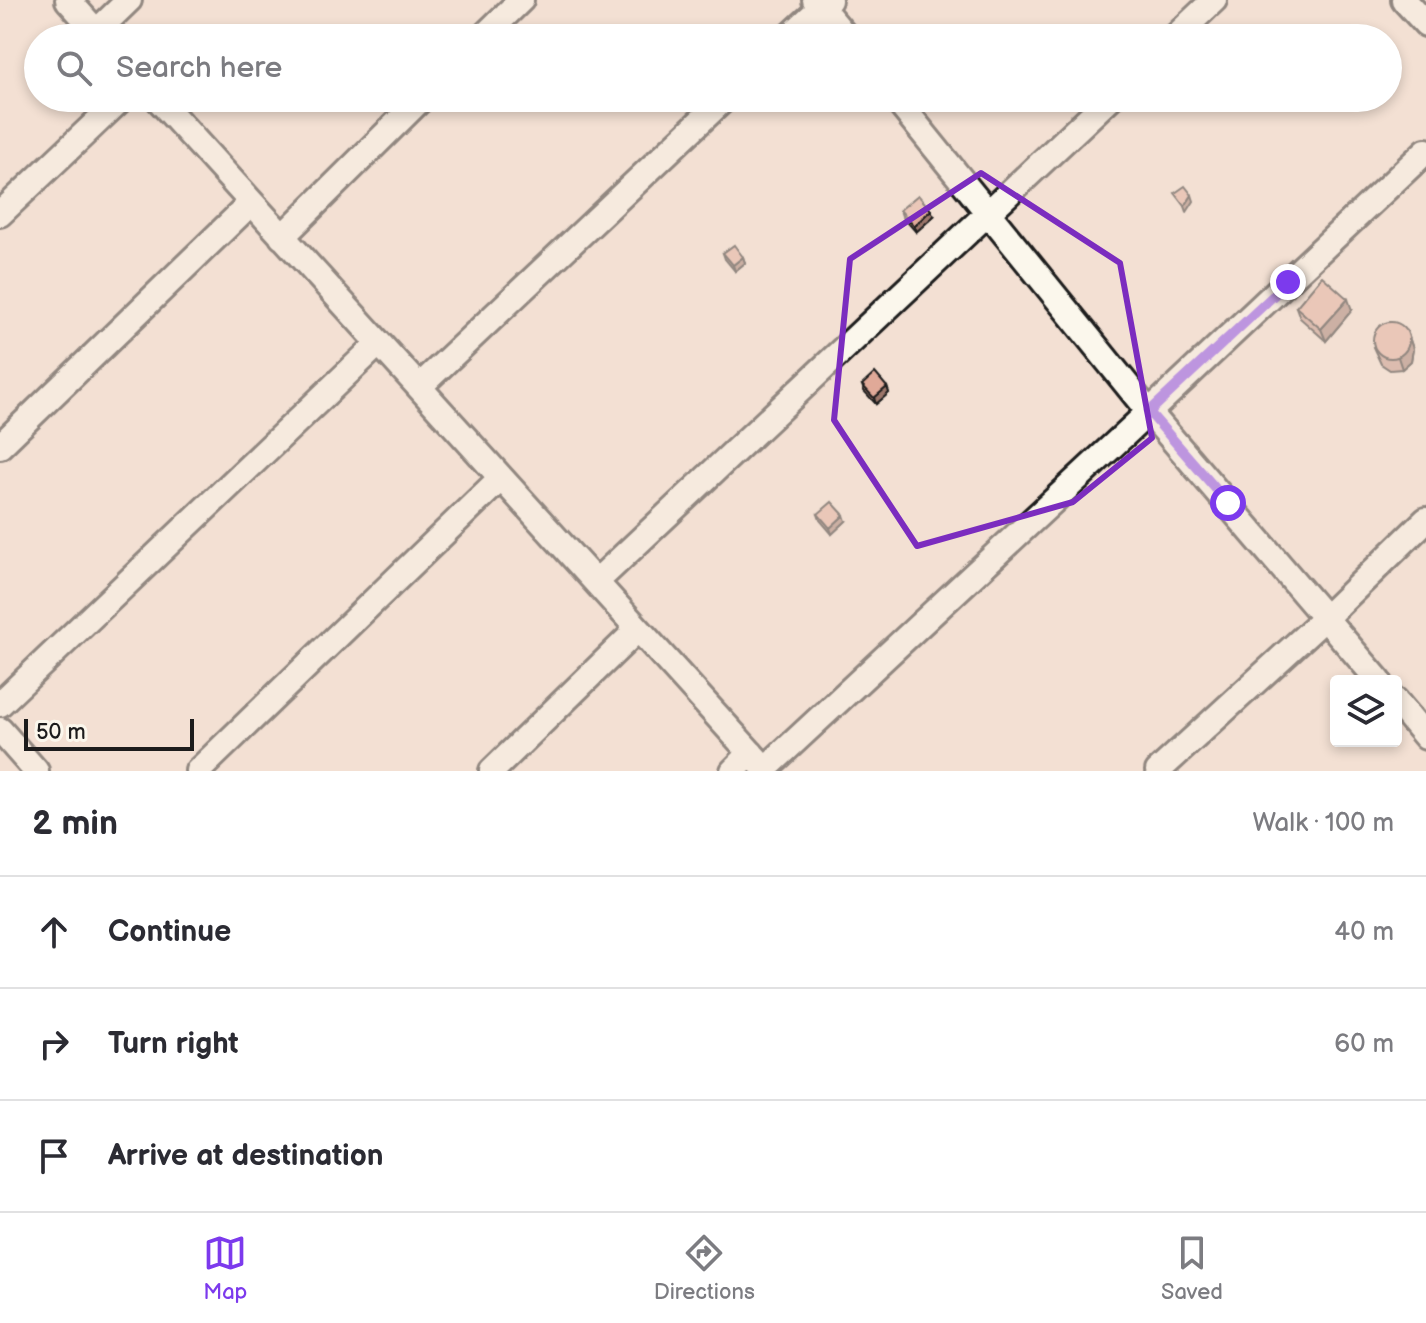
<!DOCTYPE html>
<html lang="en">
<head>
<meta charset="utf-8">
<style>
	body { margin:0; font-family:"Balsamiq Sans",sans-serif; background:#f7f7f7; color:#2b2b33 }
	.controls { position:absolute; right:24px; bottom:24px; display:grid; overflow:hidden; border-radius:8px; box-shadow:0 4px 12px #0003 }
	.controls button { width:72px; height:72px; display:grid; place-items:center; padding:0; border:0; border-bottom:2px solid #e1e1e2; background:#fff; color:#2b2b33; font:40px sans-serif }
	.scale { position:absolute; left:24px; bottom:20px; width:170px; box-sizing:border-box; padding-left:8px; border:4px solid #1c1c1c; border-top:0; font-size:22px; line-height:28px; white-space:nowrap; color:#1c1c1c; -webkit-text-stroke:6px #fbf7ec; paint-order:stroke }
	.stop { position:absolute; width:24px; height:24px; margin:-18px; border:6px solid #7c3aed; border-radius:50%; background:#fff }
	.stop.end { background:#7c3aed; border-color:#fff; box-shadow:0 2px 8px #0008 }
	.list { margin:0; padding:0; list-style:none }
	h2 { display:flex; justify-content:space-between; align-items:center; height:104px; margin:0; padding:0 32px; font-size:34px }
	h2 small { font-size:26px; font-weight:400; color:#7c7c81 }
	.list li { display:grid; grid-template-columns:52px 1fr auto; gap:24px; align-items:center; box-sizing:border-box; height:112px; padding:0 32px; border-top:2px solid #e1e1e2 }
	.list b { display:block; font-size:30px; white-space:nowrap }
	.list em { font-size:26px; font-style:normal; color:#7c7c81 }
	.icon { flex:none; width:44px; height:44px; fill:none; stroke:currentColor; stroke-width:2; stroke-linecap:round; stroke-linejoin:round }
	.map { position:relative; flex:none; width:1426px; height:771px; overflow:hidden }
	.search { position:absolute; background:#fff; box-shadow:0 4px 12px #0003; left:24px; right:24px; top:24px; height:88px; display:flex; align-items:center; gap:20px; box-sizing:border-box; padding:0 28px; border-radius:44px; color:#7c7c81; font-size:30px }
	.sheet { height:440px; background:#fff }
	nav { display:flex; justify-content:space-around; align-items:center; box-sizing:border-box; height:112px; border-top:2px solid #e1e1e2; background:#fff; font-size:22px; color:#7c7c81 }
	nav a { display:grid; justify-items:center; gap:4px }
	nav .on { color:#7c3aed }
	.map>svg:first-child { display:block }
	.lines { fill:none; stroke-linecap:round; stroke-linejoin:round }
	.minor-casing { stroke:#1c1c1c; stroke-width:30 }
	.minor { stroke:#fbf7ec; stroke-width:24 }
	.wall { fill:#c19183; stroke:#1c1c1c; stroke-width:2 }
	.shaded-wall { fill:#9d766a; stroke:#1c1c1c; stroke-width:2 }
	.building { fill:#e0a998; stroke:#1c1c1c; stroke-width:2 }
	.route { stroke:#7c3aed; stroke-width:10 }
	.marked { fill:none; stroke:#7b2cbf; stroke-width:6; stroke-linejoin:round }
</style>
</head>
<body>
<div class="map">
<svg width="1426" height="771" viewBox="0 0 1426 771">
	<rect width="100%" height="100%" fill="#f3e0d3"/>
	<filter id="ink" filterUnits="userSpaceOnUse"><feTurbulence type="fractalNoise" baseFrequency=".0125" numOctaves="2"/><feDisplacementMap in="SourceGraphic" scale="16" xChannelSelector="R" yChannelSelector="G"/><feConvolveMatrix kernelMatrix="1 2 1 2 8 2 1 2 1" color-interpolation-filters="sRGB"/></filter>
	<g filter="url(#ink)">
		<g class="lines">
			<!-- minor casing -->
			<g class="minor-casing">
				<path id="minor" d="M68,0L102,38
					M815,0L847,38
					M1404,0L1426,24
					M96,32L129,0
					M482,38L521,0
					M788,38L829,0
					M1174,38L1214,0
					M157,98L767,771
					M895,98L1149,412L1379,681
					M0,214L122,98
					M282,237L422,98
					M419,387L725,98
					M0,446L251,203
					M596,582L1110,98
					M1396,701L1426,737
					M0,704L379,343
					M0,730L36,771
					M765,769L1149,412L1426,151
					M198,771L501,478
					M492,771L638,629
					M733,771L751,753
					M1158,771L1326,617L1426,520"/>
			</g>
			<!-- minor -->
			<use href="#minor" class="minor"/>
		</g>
		<!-- wall -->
		<path class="wall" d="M768,98H783L786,106L772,111Z
			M900,210L934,216L916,232L902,216Z
			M723,253L743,257L745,263L735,271L725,259Z
			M1296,307L1352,310L1326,341L1300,318Z
			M1407,331L1413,349L1411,361L1402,369L1390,370L1381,364L1373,347Z
			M862,385L887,387L889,393L876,404L864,391Z
			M818,514L846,521L832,534L820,520Z"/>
		<!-- shaded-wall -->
		<path class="shaded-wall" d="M1192,195L1194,201L1187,212L1185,206Z
			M931,210L934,216L916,232L914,226Z
			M743,257L745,263L735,271L733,265Z
			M1348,299L1352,310L1326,341L1321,329Z
			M1409,337L1413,349L1411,361L1402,369L1398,357Z
			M887,387L889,393L876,404L874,398Z
			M844,515L846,521L832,534L830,528Z"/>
		<!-- building -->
		<path class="building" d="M639,32L644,38H632Z
			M1060,32L1064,38H1051Z
			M768,98H783L784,100L770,105Z
			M1185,186L1192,195L1185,206L1175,193Z
			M918,195L931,210L914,226L900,210Z
			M734,245L743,257L733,265L723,253Z
			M1322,276L1348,299L1321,329L1296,307Z
			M1373 340a18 18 0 1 1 36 0a18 18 0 1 1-36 0Z
			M875,373L887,387L874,398L862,385Z
			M832,502L844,515L830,528L818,514Z"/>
	</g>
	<g class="lines" filter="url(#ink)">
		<!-- route -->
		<path class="route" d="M1228,503L1149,412L1288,282"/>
	</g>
	<!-- marked area -->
	<path d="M0 0H1426V771H0ZM981,173L1120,263L1152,438L1073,502L917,546L834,420L850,259Z" fill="#f3e0d3" fill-opacity=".55" fill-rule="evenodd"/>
	<path class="marked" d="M981,173L1120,263L1152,438L1073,502L917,546L834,420L850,259Z"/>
</svg>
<div class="controls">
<button><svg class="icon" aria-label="layers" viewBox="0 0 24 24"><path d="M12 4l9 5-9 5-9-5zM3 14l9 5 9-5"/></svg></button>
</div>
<div class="scale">50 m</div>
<div class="stop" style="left:1228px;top:503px"></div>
<div class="stop end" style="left:1288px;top:282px"></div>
<div class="search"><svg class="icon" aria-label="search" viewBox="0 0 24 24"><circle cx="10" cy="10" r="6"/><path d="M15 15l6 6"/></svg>Search here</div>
</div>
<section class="sheet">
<h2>2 min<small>Walk · 100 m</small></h2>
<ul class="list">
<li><svg class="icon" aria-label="ahead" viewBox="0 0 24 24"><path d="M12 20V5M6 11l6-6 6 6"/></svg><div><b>Continue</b></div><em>40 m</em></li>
<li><svg class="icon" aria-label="right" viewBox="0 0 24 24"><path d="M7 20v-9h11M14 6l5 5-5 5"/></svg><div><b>Turn right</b></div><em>60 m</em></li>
<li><svg class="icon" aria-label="arrive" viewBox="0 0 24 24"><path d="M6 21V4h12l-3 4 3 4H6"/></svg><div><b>Arrive at destination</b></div></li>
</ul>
</section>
<nav>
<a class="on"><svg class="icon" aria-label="map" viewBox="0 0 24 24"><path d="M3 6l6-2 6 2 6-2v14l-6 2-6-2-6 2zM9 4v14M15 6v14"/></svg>Map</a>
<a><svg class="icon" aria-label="directions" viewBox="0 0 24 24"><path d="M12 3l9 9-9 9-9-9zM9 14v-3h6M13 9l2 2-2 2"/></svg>Directions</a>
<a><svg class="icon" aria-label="saved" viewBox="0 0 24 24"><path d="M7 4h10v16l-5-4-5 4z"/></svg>Saved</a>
</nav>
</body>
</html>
